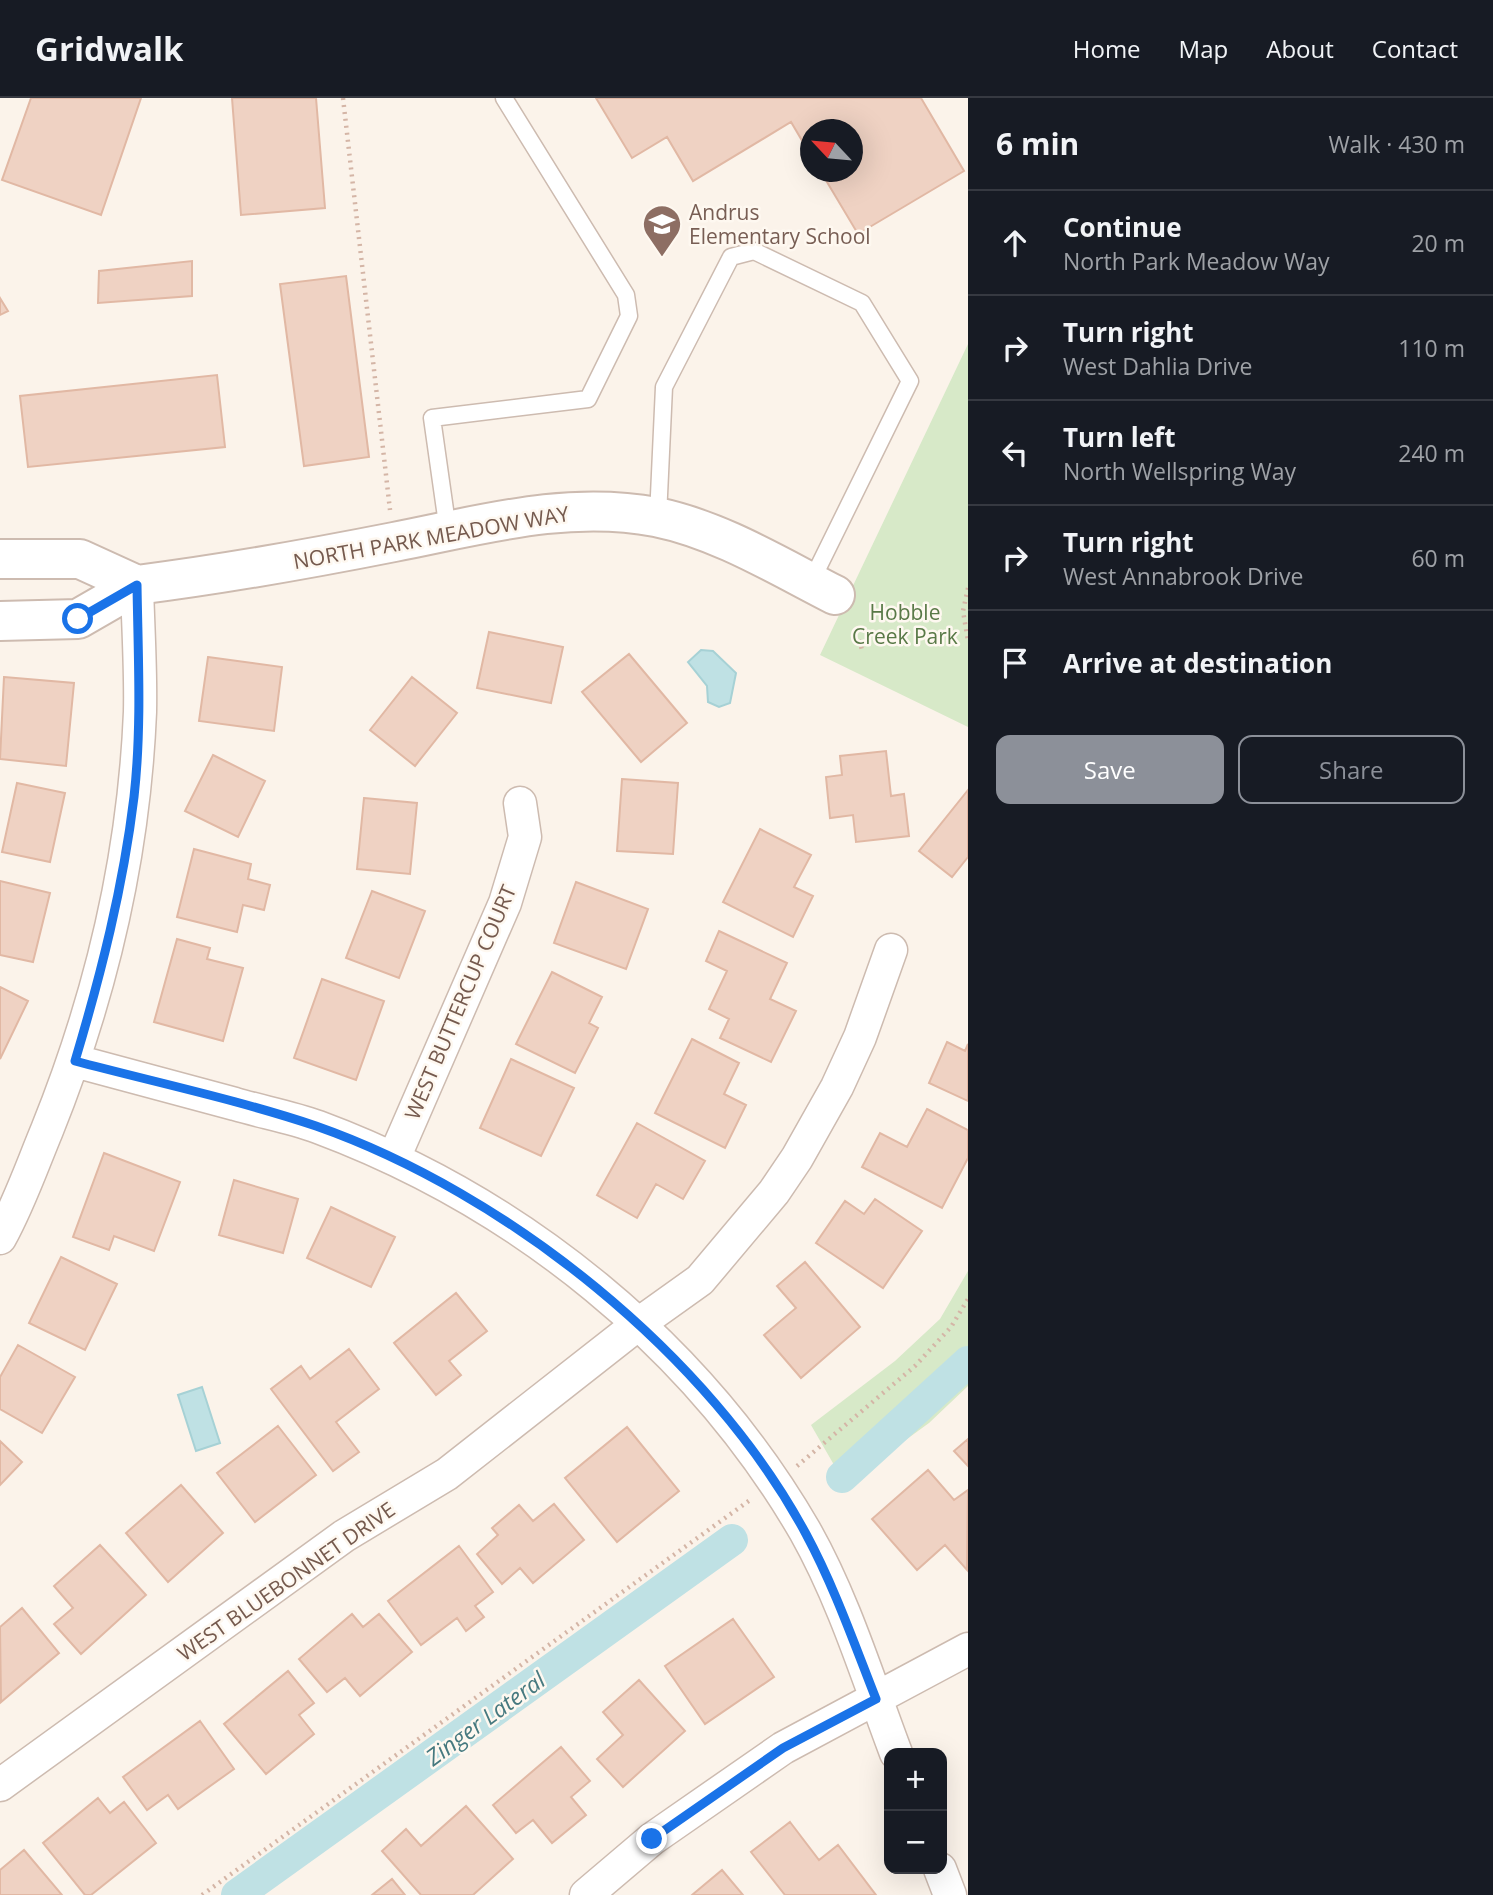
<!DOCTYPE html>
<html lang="en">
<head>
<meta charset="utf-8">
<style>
	body { margin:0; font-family:"Open Sans",sans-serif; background:#20242c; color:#f1f3f6 }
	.controls { position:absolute; right:21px; bottom:21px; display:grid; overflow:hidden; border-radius:14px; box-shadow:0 7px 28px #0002 }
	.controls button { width:63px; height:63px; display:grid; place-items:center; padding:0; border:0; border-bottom:2px solid #363941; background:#171b24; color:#f1f3f6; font:35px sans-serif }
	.compass { position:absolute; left:800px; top:21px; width:63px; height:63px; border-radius:50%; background:#171b24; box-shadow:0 7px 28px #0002; rotate:296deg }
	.stop { position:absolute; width:21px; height:21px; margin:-16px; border:5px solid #1a73e8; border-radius:50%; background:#fff }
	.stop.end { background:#1a73e8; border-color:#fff; box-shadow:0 2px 7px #0008 }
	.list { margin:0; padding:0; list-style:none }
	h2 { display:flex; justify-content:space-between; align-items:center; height:91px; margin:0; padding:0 28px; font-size:30px }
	h2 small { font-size:23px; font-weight:400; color:#9ea1a6 }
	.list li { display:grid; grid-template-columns:46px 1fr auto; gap:21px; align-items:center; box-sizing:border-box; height:105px; padding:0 28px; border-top:2px solid #363941 }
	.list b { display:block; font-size:26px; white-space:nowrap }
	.list p { margin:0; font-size:23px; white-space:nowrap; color:#9ea1a6 }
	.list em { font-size:23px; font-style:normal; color:#9ea1a6 }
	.actions { display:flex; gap:14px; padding:21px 28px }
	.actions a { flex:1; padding:16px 0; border:2px solid #8c9099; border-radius:14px; text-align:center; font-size:24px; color:#8c9099 }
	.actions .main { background:#8c9099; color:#fff }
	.icon { flex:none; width:38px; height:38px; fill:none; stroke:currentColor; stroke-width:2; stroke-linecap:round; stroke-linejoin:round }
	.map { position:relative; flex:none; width:968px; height:1797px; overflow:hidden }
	header { display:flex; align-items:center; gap:42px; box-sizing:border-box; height:98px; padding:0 35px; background:#171b24; border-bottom:2px solid #363941 }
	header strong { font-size:33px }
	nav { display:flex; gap:38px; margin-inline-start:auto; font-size:24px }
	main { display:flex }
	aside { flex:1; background:#171b24 }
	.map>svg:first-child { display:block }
	.green { fill:#d7e9c8 }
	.water { fill:#bfe1e4; stroke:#a6d1d5; stroke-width:2 }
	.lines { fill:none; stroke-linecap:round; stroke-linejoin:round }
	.canal { stroke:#bfe1e4; stroke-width:32 }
	.building { fill:#efd2c3; stroke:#e1b8a4; stroke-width:2 }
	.service-casing { stroke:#cdbbb0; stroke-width:19 }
	.minor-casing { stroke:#cdbbb0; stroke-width:35 }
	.tertiary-casing { stroke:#cdbbb0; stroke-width:42 }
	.path { stroke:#d4b5a6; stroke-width:4.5; stroke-dasharray:2 5; stroke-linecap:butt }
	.service { stroke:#fff; stroke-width:16 }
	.minor { stroke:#fff; stroke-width:32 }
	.tertiary { stroke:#fff; stroke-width:38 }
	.route { stroke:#1a73e8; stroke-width:9 }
	.labels { text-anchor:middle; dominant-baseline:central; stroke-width:5; stroke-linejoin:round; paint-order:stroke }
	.education-label { font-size:21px; fill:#785e54; stroke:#fef8f0; text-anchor:start }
	.street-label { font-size:21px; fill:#755a4e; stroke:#fef8f0 }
	.park-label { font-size:21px; fill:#597947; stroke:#fef8f0 }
	.water-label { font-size:23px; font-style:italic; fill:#46797f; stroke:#fef8f0 }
</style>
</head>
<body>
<header>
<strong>Gridwalk</strong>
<nav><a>Home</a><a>Map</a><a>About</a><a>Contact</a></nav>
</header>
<main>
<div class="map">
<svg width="968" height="1797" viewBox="0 0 968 1797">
	<rect width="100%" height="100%" fill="#fbf3ea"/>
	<!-- green -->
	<path class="green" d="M968,246V629L820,557Z
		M968,1173V1288L929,1325L845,1386L811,1327L895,1263L940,1221Z"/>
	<!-- water -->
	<path class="water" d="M701,552L713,553L736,575L730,605L719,609L708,604L707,588L688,564Z
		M202,1289L220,1345L196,1353L178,1297Z"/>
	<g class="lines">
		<!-- canal -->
		<path class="canal" d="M842,1379L968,1264
			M237,1797L732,1442"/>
	</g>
	<!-- building -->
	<path class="building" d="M31,0H141L101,117L2,82Z
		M232,0H316L325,110L241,117Z
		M596,0H921L964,73L858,136L821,74H852V32H810V56L791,24L693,83L667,39L632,60Z
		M192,163V198L98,205L99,173Z
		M346,178L369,359L304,368L280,186Z
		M0,200L8,213L0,217Z
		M217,277L225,349L28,369L20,298Z
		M489,534L563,549L551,605L477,590Z
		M629,556L687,625L641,664L582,594Z
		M208,559L282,569L274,633L199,623Z
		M4,579L74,585L66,668L0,661Z
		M412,579L457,615L415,668L370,632Z
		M886,653L891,698L904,696L909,738L856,744L853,717L830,720L826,679L842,677L840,658Z
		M213,657L265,683L238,739L185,713Z
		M622,681L678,685L673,756L617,753Z
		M17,685L65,695L50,764L2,754Z
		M968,692V759L952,779L919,753Z
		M364,700L417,705L410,776L357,771Z
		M760,731L811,757L794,789L813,798L793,839L723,804Z
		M194,751L251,766L248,781L270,787L264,812L243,807L237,834L177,819Z
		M0,783L50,795L33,864L0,857Z
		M576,784L648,811L626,871L554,845Z
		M372,793L425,813L399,880L346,860Z
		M719,833L787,865L770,901L796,913L771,964L720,940L729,921L709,911L727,873L706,863Z
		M177,841L210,850L207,861L243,870L223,943L154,924Z
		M552,874L602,899L589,925L598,930L575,975L516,946Z
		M322,881L384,903L356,982L294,960Z
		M0,889L28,903L0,961Z
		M692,941L739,965L724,996L746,1007L725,1050L655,1015Z
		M947,944L965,953L968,946V1003L929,985Z
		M511,961L574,990L541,1058L480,1030Z
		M927,1011L968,1032V1060L942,1110L862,1069L880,1035L907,1049Z
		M637,1025L705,1063L683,1101L656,1086L637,1120L597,1097Z
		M104,1055L180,1084L154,1153L114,1138L109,1152L73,1139Z
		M234,1082L298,1101L283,1155L219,1137Z
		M875,1101L922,1133L883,1190L816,1145L845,1103L864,1116Z
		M331,1109L395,1139L371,1189L307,1160Z
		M61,1159L117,1186L85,1252L29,1225Z
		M805,1164L860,1229L801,1280L764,1237L796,1210L777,1188Z
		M456,1195L487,1233L449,1263L461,1277L436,1297L394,1245Z
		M18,1247L75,1279L42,1335L0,1311V1279Z
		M349,1251L379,1291L336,1324L359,1354L333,1373L271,1291L301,1268L310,1281Z
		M278,1328L316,1377L255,1424L217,1375Z
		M627,1329L679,1393L617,1444L565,1380Z
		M968,1341V1368L954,1353Z
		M0,1343L22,1364L0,1387Z
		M928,1372L954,1402L968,1392L967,1472L945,1447L917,1472L872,1421Z
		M181,1387L223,1435L168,1484L126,1435Z
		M554,1406L584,1442L533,1485L520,1470L502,1486L477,1456L498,1437L492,1430L519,1407L533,1423Z
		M100,1447L146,1497L81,1556L54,1526L73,1510L54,1488Z
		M459,1448L493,1494L475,1508L484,1519L466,1533L457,1520L421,1547L388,1503Z
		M22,1510L59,1555L1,1604L0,1529Z
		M352,1516L363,1529L379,1516L412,1554L360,1598L345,1580L327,1594L299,1561Z
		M733,1521L774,1579L705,1626L665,1568Z
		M288,1573L314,1605L299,1617L314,1636L266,1676L224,1626Z
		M639,1582L685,1633L623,1689L597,1661L623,1637L603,1614Z
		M200,1623L234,1671L178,1711L168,1697L147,1712L123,1679Z
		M561,1649L590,1683L571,1699L586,1717L552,1745L533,1722L516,1735L493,1707Z
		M98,1700L110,1715L124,1704L156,1745L91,1797H85L43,1745Z
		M466,1708L513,1761L473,1797H421L382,1753L406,1731L421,1748Z
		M790,1724L819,1762L838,1747L876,1797H785L751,1754Z
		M24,1752L62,1797H0V1772Z
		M722,1772L743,1797H692Z
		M392,1781L405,1797H372Z"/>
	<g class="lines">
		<!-- service casing -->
		<g class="service-casing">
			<path id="service" d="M658,419L664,289L731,159L754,153L862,205L910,283L811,484
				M448,433L432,320L588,301L629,218L626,197L504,0"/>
		</g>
		<!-- minor casing -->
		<g class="minor-casing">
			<path id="minor" d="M75,963C128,977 182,992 235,1006C262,1014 291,1019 318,1029C519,1104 697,1247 805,1433C844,1502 868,1581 896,1655
				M394,1060L505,805L525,739L520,705
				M0,1140C19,1106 32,1068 47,1032C101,898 134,759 140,614C141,572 138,529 137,487
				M0,1687L344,1438L447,1376L637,1227L700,1182L774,1094L797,1060L837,989L860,939L891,852
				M940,1771L950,1797
				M586,1797L652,1741L783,1650L968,1551"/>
		</g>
		<!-- tertiary casing -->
		<g class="tertiary-casing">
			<path id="tertiary" d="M0,461H80L137,487L78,521L0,523
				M137,487C224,476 308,461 394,444C481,427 567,402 656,419C720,432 778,468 835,497"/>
		</g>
		<!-- path -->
		<path class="path" d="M343,0L390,412
			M968,490L963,513L968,543
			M859,542L863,555
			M797,1368L915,1268L951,1229L968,1201
			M202,1797L750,1402"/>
		<!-- service -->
		<use href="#service" class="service"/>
		<!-- minor -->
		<use href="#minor" class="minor"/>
		<!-- tertiary -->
		<use href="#tertiary" class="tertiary"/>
	</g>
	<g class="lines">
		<!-- route -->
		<path class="route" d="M78,521L137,487C138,557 142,628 134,699C123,790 101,876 75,963C154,984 239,1002 316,1028C507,1095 710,1257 806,1436C834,1488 854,1545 876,1601L783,1650L652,1741"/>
	</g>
	<!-- icons -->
	<defs>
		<g id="school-pin" transform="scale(2.0125)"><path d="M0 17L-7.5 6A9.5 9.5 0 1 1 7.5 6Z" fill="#8d6e63" stroke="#fef8f0"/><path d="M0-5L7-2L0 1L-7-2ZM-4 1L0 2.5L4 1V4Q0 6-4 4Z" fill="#fff"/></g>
	</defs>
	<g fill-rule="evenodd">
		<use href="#school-pin" x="662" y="126"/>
	</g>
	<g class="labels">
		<!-- education labels -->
		<g class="education-label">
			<text x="689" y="114">Andrus<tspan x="689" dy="24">Elementary School</tspan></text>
		</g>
		<!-- street labels -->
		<g class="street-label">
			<text transform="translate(431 439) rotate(-10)">NORTH PARK MEADOW WAY</text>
			<text transform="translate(460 904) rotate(-67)">WEST BUTTERCUP COURT</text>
			<text transform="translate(286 1483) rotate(-35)">WEST BLUEBONNET DRIVE</text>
		</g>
		<!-- park labels -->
		<g class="park-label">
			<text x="905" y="514">Hobble<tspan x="905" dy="24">Creek Park</tspan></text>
		</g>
		<!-- water labels -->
		<g class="water-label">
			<text transform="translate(485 1620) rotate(-36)">Zinger Lateral</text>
		</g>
	</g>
</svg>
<div class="controls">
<button>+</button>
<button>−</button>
</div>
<svg class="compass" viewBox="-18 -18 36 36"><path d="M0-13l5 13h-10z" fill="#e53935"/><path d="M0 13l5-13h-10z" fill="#9ea1a6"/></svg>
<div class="stop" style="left:78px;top:521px"></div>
<div class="stop end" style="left:652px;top:1741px"></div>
</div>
<aside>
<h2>6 min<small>Walk · 430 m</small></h2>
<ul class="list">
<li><svg class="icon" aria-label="ahead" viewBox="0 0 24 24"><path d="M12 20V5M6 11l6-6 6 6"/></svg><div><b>Continue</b><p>North Park Meadow Way</p></div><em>20 m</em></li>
<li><svg class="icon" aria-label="right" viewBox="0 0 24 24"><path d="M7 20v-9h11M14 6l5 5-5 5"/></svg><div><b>Turn right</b><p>West Dahlia Drive</p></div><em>110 m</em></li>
<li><svg class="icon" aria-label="left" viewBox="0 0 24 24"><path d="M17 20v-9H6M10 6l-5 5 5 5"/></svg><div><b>Turn left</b><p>North Wellspring Way</p></div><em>240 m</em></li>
<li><svg class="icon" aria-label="right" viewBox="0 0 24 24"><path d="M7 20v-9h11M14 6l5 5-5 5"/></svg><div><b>Turn right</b><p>West Annabrook Drive</p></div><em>60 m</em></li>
<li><svg class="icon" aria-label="arrive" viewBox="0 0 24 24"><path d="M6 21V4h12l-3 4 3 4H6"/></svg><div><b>Arrive at destination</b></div></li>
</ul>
<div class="actions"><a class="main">Save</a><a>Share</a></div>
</aside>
</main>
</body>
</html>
